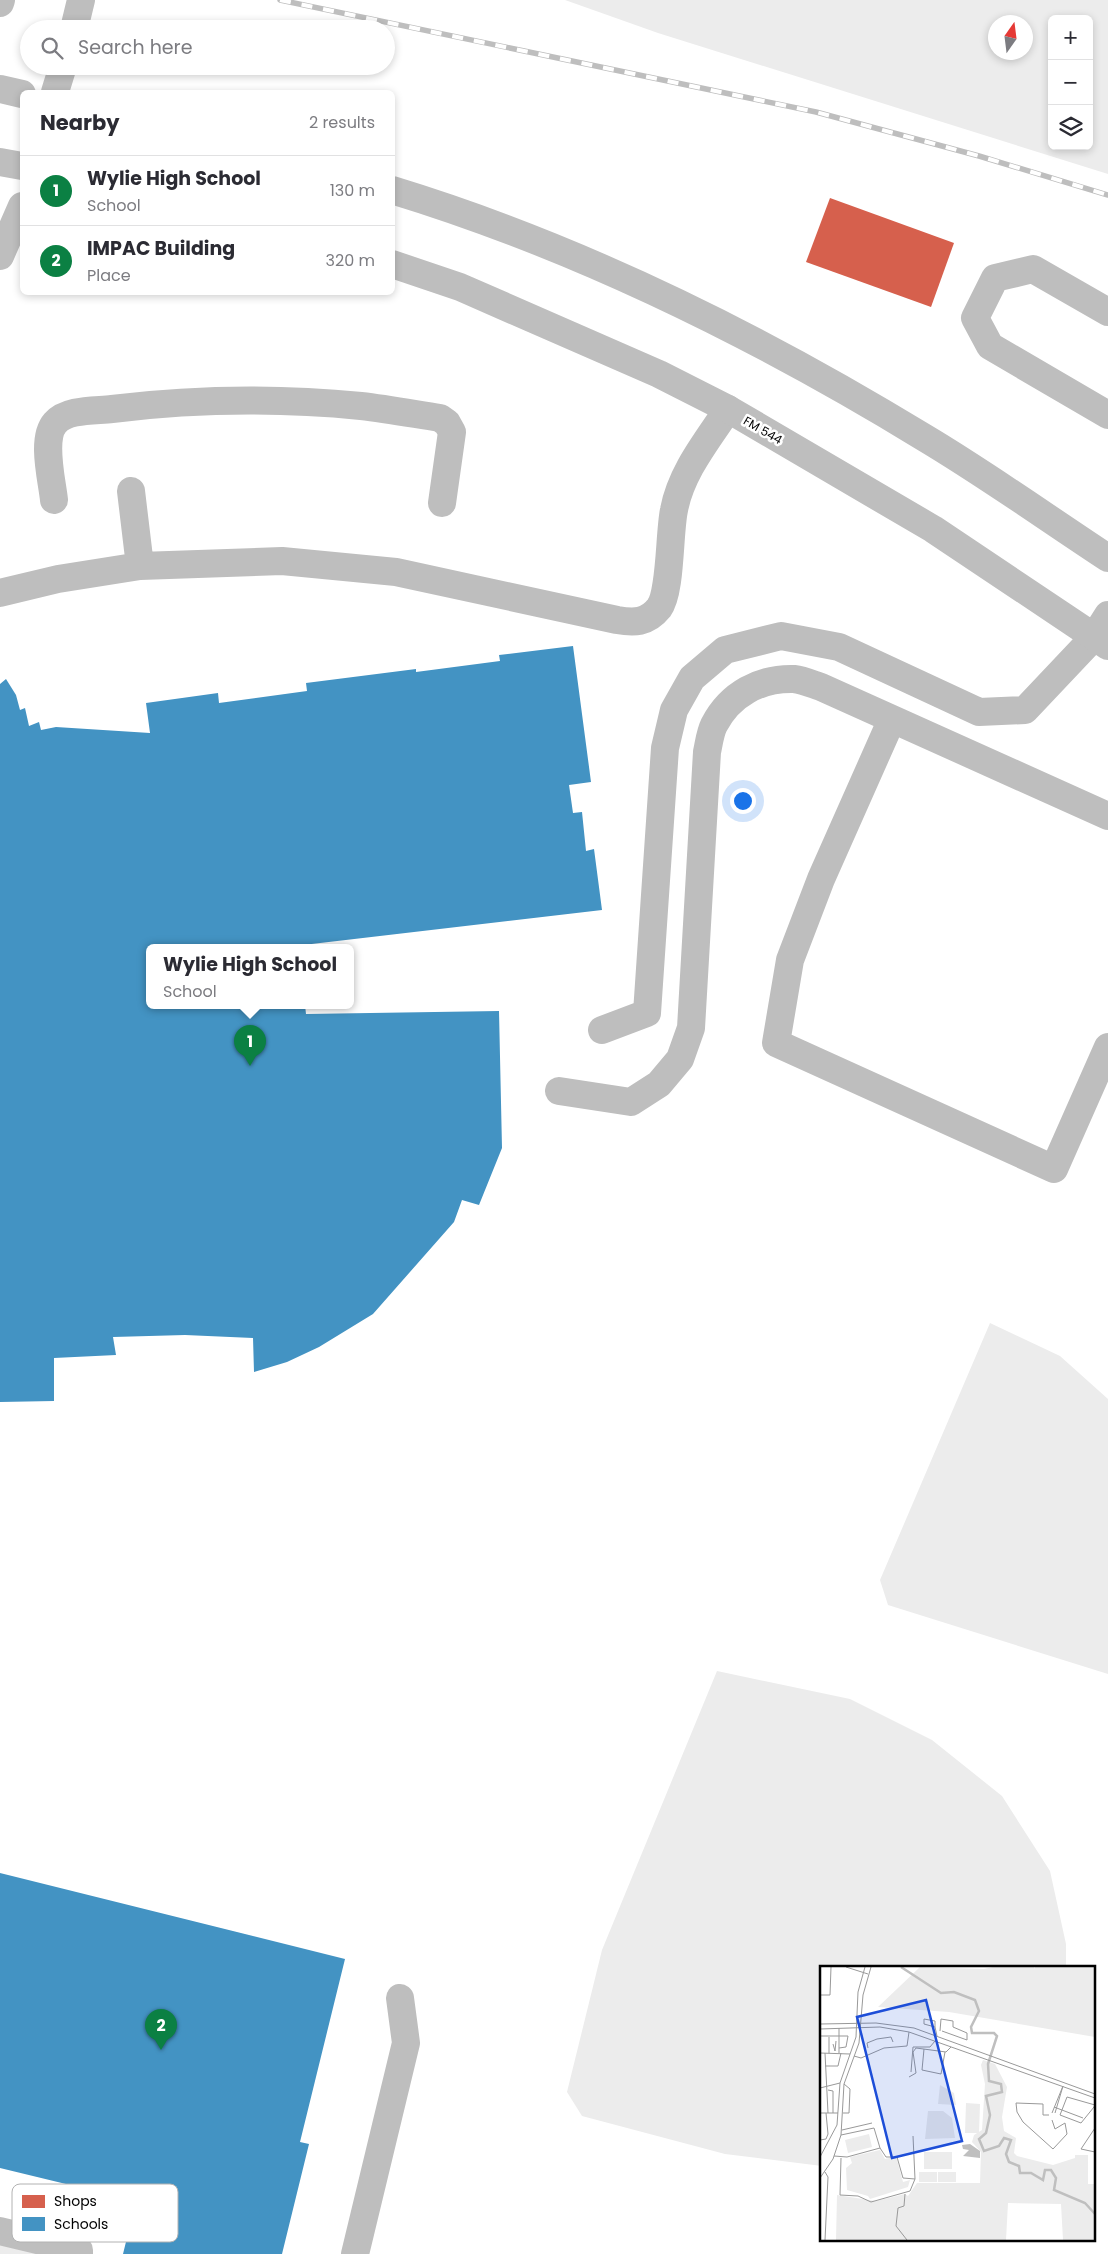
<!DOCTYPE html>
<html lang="en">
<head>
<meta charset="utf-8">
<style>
	body { margin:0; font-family:Poppins,sans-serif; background:#f2f2f3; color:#2b2b33 }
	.controls { position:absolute; right:15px; top:15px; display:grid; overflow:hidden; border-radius:8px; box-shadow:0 2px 8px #0003 }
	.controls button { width:45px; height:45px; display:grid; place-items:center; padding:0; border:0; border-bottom:1px solid #e1e1e2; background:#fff; color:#2b2b33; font:25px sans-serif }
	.compass { position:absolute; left:988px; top:15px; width:45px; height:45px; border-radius:50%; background:#fff; box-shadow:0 2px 8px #0003; rotate:14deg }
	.you { position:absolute; left:742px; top:800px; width:18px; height:18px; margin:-12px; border:4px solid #fff; border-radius:50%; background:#1a73e8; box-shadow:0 0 0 8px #1a73e833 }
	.badge { display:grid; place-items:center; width:32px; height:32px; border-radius:50%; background:#0b8043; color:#fff; font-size:16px; font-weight:700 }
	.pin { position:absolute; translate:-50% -41px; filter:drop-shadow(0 1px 2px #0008) }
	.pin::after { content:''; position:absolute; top:26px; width:18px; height:15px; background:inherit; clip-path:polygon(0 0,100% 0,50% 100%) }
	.popup { position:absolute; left:146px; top:944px; width:208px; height:65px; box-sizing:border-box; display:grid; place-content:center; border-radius:8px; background:#fff; filter:drop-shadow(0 1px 4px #0005); font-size:16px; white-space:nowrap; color:#7c7c81 }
	.popup b { font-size:19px; color:#2b2b33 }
	.popup::after { content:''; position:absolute; left:50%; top:100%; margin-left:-10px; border:10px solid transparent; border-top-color:#fff }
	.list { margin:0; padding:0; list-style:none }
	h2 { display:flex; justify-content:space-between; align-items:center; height:65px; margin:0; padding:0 20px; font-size:21px }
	h2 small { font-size:16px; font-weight:400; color:#7c7c81 }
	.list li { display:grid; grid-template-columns:32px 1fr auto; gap:15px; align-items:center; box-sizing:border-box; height:70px; padding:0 20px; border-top:1px solid #e1e1e2 }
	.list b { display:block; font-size:19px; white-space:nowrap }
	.list p { margin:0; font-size:16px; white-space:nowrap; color:#7c7c81 }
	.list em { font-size:16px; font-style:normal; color:#7c7c81 }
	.icon { flex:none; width:28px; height:28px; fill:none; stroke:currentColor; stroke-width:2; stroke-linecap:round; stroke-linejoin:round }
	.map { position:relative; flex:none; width:1108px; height:2254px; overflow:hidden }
	.search { position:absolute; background:#fff; box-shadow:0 2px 8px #0003; left:20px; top:20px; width:375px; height:55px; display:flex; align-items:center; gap:12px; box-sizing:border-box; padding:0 18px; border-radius:28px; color:#7c7c81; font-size:19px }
	.panel { position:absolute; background:#fff; box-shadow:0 2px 8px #0003; left:20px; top:90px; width:375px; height:205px; border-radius:8px }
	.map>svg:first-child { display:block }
	.green { fill:#ececec; fill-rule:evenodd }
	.shops { fill:#d6604d }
	.schools { fill:#4393c3 }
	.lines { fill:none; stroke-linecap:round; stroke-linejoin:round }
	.minor { stroke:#bebebe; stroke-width:28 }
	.major { stroke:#bebebe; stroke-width:28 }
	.rail-casing { stroke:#bebebe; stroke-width:5.5 }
	.rail { stroke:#fff; stroke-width:4; stroke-dasharray:11; stroke-linecap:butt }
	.labels { text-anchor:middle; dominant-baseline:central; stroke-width:5; stroke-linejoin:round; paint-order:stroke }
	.street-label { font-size:12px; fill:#000; stroke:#fff }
	.inset-river { fill:none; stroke:#bfbfbf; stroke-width:2.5 }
	.inset-road { fill:none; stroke:#999; stroke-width:1 }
	.view { fill:#1d4ed8; fill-opacity:0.15; stroke:#1d4ed8; stroke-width:2.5 }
	.inset-edge { fill:none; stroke:#000; stroke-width:2.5 }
	.key { fill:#fff; stroke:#b2b2b2; stroke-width:1 }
	.key-label { font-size:14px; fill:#000 }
</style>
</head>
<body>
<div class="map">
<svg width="1108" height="2254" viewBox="0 0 1108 2254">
	<rect width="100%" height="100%" fill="#fff"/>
	<!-- green -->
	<path class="green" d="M565,0H1108V174L658,33ZM1052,19H1089V146H1052ZM996,22H1026V52H996Z
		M990,1323L1060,1356L1108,1399V1674L888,1605L880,1580Z
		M717,1671L850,1699L932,1740L1002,1796L1050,1871L1066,1944V1968H822V2166L725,2154L582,2116L567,2092L602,1950Z
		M0,2239L56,2254H0Z"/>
	<!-- shops -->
	<path class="shops" d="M830,198L954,243L931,307L806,262Z"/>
	<!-- schools -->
	<path class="schools" d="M573,646L591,782L569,785L573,813L582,812L586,851L594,849L602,910L286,947H150V1005H305L306,1014L499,1011L502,1148L479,1205L462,1200L454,1222L373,1314L319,1347L287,1362L254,1372L253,1338L185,1335L113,1337L116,1355L54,1358V1401L0,1402V684L6,679L16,695L20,710L25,708L29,726L39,722L41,730L56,727L150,733L146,703L218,693L219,703L307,691L306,683L416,669V672L500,661L499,655Z
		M0,1873L345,1959L300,2142L309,2144L282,2254H123L136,2201L0,2168Z"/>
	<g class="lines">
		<!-- minor -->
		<path class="minor" d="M1108,312L1033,269L995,278L975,318L990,346L1108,415
			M131,491L140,566
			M54,500C52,480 41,439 55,423C67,409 95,411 112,409C194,399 279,398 361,406C387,409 414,414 440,418L447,423L452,432L442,503
			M0,593L58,579L140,566L282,561L396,572L617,620C634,623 647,623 659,608C671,592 669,534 674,510C681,472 707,441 728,409
			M892,719L821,879L790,960L776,1043L1054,1169L1108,1047
			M602,1030L647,1013L665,748L674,710L692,678L725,650L781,636L839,647L979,712L1025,710L1094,637
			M559,1091L631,1102L659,1084L680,1059L691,1028L707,752C709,743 710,733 714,725C730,694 760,678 794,679C803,680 812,684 821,687L1108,816
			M0,2231L79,2250V2254
			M355,2254L406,2043L400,1998"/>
		<!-- major -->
		<path class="major" d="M0,3L1,0
			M74,29L81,0
			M0,89L22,94
			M55,92L63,66
			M0,162L22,166
			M392,190C579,247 758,336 925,438C987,475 1047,518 1108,558
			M0,256L22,206
			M392,264L460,287L659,374L728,409L933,529L1108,646
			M1094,637L1108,615"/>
		<!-- rail casing -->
		<g class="rail-casing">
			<path id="rail" d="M280,0L816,112L979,156L1108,195"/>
		</g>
		<!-- rail -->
		<use href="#rail" class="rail"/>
	</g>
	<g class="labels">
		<!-- street labels -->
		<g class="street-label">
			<text transform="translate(763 430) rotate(30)">FM 544</text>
		</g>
	</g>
	<!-- overview -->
	<g transform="translate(820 1966)">
		<rect width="275" height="275" fill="#fff"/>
		<path d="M100,1L164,3L173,1H214L215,3V1H275V71L129,46L58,41ZM163,94L175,98L187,121L182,151L184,165L196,172L194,187L197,190L233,199L255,192V189H268V218H275V274H243L241,238L188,237L186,274H16L17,229L56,235L85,228L88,230L97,217H160L161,186L152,176L154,169L162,164L165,118L161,99ZM120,119L134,127L136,139L118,138ZM146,137L160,138L159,167H145ZM108,145H123L132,152L135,172L105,173ZM49,168L52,181L28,187L25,174ZM60,184L65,193L76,190L83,216L90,214L88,221L50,233L48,230L27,224L26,202L32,197L30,191ZM104,186H132V203H104ZM99,206H117V216H99ZM118,206H136V216H118Z" fill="#ececec"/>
		<path d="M150,178L160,185V192L143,190L149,184L143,183L142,179Z" fill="#bfbfbf"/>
		<path class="inset-river" d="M81,1L121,27L134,26L155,34L159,45L151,61L152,67H174L177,70L168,98L169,115L181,118L182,126L166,130L170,149L166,167L159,173L164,185L179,180L184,172L191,174L186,188L189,196L199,200L200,207H211L223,214L225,204H231L236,212L234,224L265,237L275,248"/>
		<path class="inset-road" d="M26,1L48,8M0,29H10L11,1M0,58L56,57L94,62L275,128M115,61V55L104,53V58L115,61L117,70M19,62V87M0,63L60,61L89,66L275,132M120,65L121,53L133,55V61L147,67V74L122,65M0,70H28L26,81L19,82M13,78L15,85L16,75M48,82L47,77L57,73L71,71L73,76M104,83L102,104L121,108L125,86M0,87L30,88M5,87L8,147M9,87V71M34,90L41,92L64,82L87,80L89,66M5,100H18L21,87M91,106L93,81H110L115,75M89,111L96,107L93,86L96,82L126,86L131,81M0,122L20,117M8,124L13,125V147M275,139L247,131L240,149L261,157L274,141L275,139V138M234,141L263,152M0,147H18M23,147H29L30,123L24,118M232,147L243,120M235,147L243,120M229,149H223V138L196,137L197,146L203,156L233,183L247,168L245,157L235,163L232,154M275,162L261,183L275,186M22,164L52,157M93,170L95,213M0,174L6,173L8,168L6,147M14,190L27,191L60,182L54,162L21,169M0,191L17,159L20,117L36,71L38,26L45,1M275,191V216M21,192L20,229L38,230L51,236L90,225L95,213L83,212L77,191H66L60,182M5,206L8,211L5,274M0,212L13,193L21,169L24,118L39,77L43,29L51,1M85,228L84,240L78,242L76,260L87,274"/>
		<path class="view" d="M106,34L142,175L72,192L37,51Z"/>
		<rect width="275" height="275" class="inset-edge"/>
	</g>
	<!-- legend -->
	<rect x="12" y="2184" width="166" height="58" rx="8" class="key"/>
	<rect x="22" y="2195" width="23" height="13" fill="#d6604d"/>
	<rect x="22" y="2217" width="23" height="14" fill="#4393c3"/>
	<g class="key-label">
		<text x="54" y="2206">Shops</text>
		<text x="54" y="2229">Schools</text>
	</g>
</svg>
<div class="controls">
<button>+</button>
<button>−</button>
<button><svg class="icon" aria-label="layers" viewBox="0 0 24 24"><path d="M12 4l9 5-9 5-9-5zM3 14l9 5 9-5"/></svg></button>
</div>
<svg class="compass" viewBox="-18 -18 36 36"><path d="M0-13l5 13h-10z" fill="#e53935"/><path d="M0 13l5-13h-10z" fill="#7c7c81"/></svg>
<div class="you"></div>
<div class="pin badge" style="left:250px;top:1066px">1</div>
<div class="popup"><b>Wylie High School</b>School</div>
<div class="pin badge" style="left:161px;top:2050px">2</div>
<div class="search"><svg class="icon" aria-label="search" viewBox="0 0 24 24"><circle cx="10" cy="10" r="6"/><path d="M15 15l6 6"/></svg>Search here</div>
<section class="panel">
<h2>Nearby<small>2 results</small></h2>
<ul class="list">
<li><span class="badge">1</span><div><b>Wylie High School</b><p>School</p></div><em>130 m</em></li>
<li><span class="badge">2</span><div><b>IMPAC Building</b><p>Place</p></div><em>320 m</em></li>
</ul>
</section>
</div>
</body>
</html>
